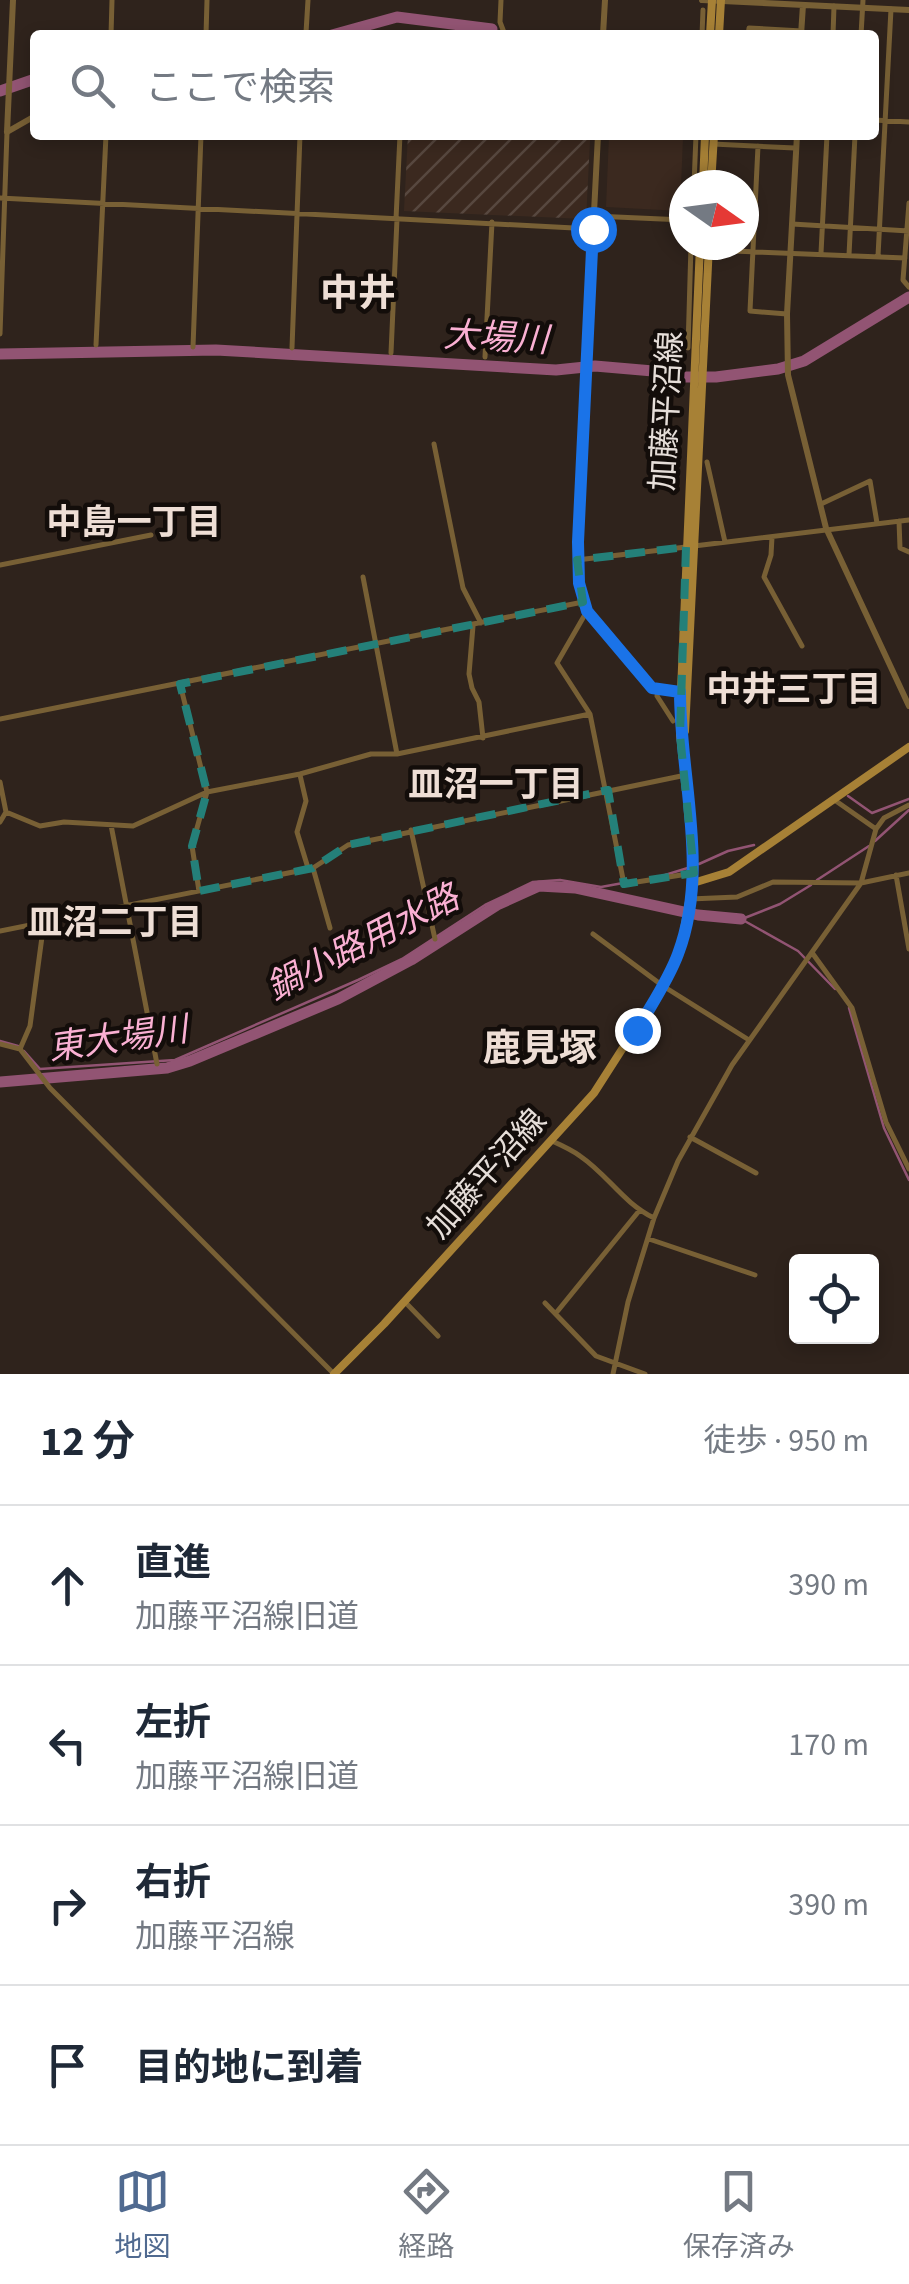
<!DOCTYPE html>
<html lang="ja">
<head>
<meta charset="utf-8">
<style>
	body { margin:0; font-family:"Source Sans 3","Noto Sans JP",sans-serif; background:#f6f6f7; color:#1f2937 }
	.controls { position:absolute; right:30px; bottom:30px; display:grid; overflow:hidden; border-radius:10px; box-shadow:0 5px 15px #0003 }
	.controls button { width:90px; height:90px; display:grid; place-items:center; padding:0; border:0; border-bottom:2px solid #e0e1e3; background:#fff; color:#1f2937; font:50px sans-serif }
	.compass { position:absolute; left:669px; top:170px; width:90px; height:90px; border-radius:50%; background:#fff; box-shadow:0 5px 15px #0003; rotate:104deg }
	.stop { position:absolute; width:30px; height:30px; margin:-22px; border:8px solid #1a73e8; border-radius:50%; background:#fff }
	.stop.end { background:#1a73e8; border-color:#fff; box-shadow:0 2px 10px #0008 }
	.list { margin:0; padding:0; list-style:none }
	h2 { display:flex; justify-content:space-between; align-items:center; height:130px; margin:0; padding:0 40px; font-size:42px }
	h2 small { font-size:32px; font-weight:400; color:#747a83 }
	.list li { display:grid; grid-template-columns:65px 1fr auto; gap:30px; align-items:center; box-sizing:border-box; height:160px; padding:0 40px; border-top:2px solid #e0e1e3 }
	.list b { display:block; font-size:38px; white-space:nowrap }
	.list p { margin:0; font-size:32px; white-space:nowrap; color:#747a83 }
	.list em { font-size:32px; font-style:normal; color:#747a83 }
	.icon { flex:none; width:55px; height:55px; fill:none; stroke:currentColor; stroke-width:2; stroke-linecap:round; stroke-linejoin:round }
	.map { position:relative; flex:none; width:909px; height:1374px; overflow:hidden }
	.search { position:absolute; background:#fff; box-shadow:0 5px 15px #0003; left:30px; right:30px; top:30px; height:110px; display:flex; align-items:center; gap:25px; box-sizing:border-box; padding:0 35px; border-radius:10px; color:#747a83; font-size:38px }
	.sheet { height:770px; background:#fff }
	nav { display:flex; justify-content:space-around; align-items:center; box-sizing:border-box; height:140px; border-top:2px solid #e0e1e3; background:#fff; font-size:28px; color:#747a83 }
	nav a { display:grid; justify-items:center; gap:5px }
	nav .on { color:#506a90 }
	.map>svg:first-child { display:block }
	.built { fill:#3b291f }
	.industrial { fill:url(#industrial-furrows) }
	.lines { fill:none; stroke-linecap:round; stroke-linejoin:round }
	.stream { stroke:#925473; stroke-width:2.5 }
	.river { stroke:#925473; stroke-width:11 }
	.minor { stroke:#786035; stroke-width:5 }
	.tertiary { stroke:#786035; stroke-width:6 }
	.secondary { stroke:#a78136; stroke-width:8 }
	.route { stroke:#1a73e8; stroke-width:12 }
	.marked { fill:none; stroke:#248079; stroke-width:8; stroke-dasharray:20 12; stroke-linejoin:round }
	.labels { text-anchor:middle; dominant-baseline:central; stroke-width:9; stroke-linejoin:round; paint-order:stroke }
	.street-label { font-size:32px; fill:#e6ded9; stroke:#130d0a }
	.water-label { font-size:35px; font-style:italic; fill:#fab0d3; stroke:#130d0a }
	.neighbourhood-label { font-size:35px; font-weight:bold; fill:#eeded5; stroke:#130d0a }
	.quarter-label { font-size:38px; font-weight:bold; fill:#eeded5; stroke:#130d0a }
</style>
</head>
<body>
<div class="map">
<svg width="909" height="1374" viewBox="0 0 909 1374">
	<defs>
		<pattern id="industrial-furrows" width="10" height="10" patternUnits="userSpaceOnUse" patternTransform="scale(2.5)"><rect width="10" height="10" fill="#3b291f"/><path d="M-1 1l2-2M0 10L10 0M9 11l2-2" fill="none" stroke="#57483f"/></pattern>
	</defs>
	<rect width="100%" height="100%" fill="#2f231c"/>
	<!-- built -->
	<path class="built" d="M609,135L683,138L680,211L606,207Z"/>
	<!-- industrial -->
	<path class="industrial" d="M408,135H567L590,140L586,219L404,211Z"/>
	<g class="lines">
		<!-- stream -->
		<path class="stream" d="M848,796L872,813L909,799
			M875,841L909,810
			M699,864L728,851L754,845
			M665,875L691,867
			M817,880L869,846
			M741,919L798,951L835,989
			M742,919L780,904L811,885
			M849,1008L884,1128L909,1180
			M0,1041L18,1046
			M24,1051L40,1069L175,1060L358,980L402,959L485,905L533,882L560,880L601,887L623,883"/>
		<!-- river -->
		<path class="river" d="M332,35L397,17L492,29
			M0,91L35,79
			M0,354L216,350L556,370L595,366L653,371L682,377H716L778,369L804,361L909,297
			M0,1082L167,1068L190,1061L338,999L411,960L497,905L539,886L575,888L698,915L741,919"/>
		<!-- minor -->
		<path class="minor" d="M501,0L500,22L505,35
			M306,33L308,0
			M111,35L112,0
			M206,35L207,0
			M702,35L703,10
			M748,35L749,28L802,31
			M833,35L834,6
			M861,35L863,0
			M874,120L909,122
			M713,144L795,148
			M758,146L750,311L787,314
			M694,185L696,135
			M0,198L593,229
			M909,203L903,280L909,287
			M594,216L684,220
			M396,219L400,135
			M792,224L909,231
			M708,250L905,258
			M821,253L827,135
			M849,255L855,135
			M878,256L891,9
			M0,334L7,132
			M96,345L106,135
			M193,347L201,135
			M292,348L300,135
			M688,348L691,245
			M391,353L397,219
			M485,357L492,222
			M434,444L463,588L481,623
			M707,462L725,542
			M821,504L870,481L877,523
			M899,521L900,548L909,552
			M772,537L771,555L764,577L802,646
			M694,546L909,520
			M577,560L686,547
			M0,565L151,535
			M363,577L397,754
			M587,611L557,663L590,714L624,884L694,873
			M473,626L469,674L472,688L479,702L483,738
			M180,684L207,792L192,846L199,891
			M658,690L657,696L673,721
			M0,719L583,602
			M300,775L306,801L297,832L308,868
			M0,782L6,812L0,822
			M6,812L40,826L64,822L133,826L207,792L300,774L371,754H397L590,714
			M111,825L157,1064
			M876,829L884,818L909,805
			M411,830L435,939
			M313,868L330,928
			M896,875L909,949
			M690,899L737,897L773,882L861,883L909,873
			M0,931L313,868L348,845L686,775
			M593,934L663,986L749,1040
			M813,954L852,1008L886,1122L909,1169
			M0,1044L20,1049L50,1088L334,1374
			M20,1049L30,1026L44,922
			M690,1137L756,1173
			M552,1141C561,1145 572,1150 580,1156C608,1175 623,1203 654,1218
			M649,1239L755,1275
			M405,1302L438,1336
			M545,1303L596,1356L645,1374
			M556,1313L639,1211
			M613,1374L628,1302L654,1218L678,1161L732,1065L861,883L876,829L833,799"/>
		<!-- tertiary -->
		<path class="tertiary" d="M702,0L909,10
			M603,35L605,0
			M801,35L803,5
			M7,132L13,0
			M7,132L35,116
			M598,135L577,542L581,593L594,621L652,688L682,691
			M797,135L787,314L788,375L826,528L909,706"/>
		<!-- secondary -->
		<path class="secondary" d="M710,35L712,0
			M719,35L721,0
			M703,185L705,135
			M711,185L714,135
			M685,731L709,245
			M693,883L729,872L909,747
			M334,1374L384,1324L594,1093L669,976L682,941L694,873L693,832L680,735L681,691L700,245"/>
	</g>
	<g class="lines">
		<!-- route -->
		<path class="route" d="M593,229L578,542L579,583L587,611L652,688L680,692C680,779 710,869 678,954C668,981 651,1005 637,1030"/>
	</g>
	<!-- marked area -->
	<path class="marked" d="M686,547L680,735L694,873L624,884L608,790L348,845L313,868L199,891L192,846L207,792L180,684L583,602L577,560Z"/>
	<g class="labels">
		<!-- street labels -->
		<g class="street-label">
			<text transform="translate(667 411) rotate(-87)">加藤平沼線</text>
			<text transform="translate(487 1174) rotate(-48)">加藤平沼線</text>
		</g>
		<!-- water labels -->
		<g class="water-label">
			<text transform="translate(496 338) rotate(3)">大場川</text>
			<text transform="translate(363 943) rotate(-27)">鍋小路用水路</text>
			<text transform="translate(118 1039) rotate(-8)">東大場川</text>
		</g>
		<!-- neighbourhood labels -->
		<g class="neighbourhood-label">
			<text x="134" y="523">中島一丁目</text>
			<text x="794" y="690">中井三丁目</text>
			<text x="496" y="785">皿沼一丁目</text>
			<text x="115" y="923">皿沼二丁目</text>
		</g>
		<!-- quarter labels -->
		<g class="quarter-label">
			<text x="358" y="294">中井</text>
			<text x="540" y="1049">鹿見塚</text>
		</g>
	</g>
</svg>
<div class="controls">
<button><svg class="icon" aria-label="locate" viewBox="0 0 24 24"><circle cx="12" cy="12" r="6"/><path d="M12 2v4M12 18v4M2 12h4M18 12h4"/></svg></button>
</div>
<svg class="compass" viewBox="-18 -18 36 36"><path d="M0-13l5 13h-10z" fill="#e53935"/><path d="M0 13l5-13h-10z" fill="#747a83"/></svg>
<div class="stop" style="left:593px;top:229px"></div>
<div class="stop end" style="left:637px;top:1030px"></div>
<div class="search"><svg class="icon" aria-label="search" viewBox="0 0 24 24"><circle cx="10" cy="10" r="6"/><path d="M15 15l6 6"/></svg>ここで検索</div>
</div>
<section class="sheet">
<h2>12 分<small>徒歩 · 950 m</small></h2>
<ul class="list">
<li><svg class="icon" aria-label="ahead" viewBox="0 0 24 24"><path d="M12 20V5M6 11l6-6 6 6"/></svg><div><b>直進</b><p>加藤平沼線旧道</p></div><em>390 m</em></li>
<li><svg class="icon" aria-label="left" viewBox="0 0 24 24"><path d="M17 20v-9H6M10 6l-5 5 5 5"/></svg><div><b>左折</b><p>加藤平沼線旧道</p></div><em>170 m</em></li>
<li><svg class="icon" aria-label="right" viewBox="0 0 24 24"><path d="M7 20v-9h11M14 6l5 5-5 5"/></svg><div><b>右折</b><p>加藤平沼線</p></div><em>390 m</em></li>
<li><svg class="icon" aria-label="arrive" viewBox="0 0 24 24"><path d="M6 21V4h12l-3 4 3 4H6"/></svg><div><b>目的地に到着</b></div></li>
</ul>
</section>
<nav>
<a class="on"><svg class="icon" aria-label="map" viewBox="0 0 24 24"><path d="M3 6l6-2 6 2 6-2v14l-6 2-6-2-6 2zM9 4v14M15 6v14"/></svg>地図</a>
<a><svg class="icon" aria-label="directions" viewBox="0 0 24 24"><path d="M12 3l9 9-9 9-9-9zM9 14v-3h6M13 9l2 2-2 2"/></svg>経路</a>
<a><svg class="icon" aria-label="saved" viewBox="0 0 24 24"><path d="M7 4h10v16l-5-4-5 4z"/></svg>保存済み</a>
</nav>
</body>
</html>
